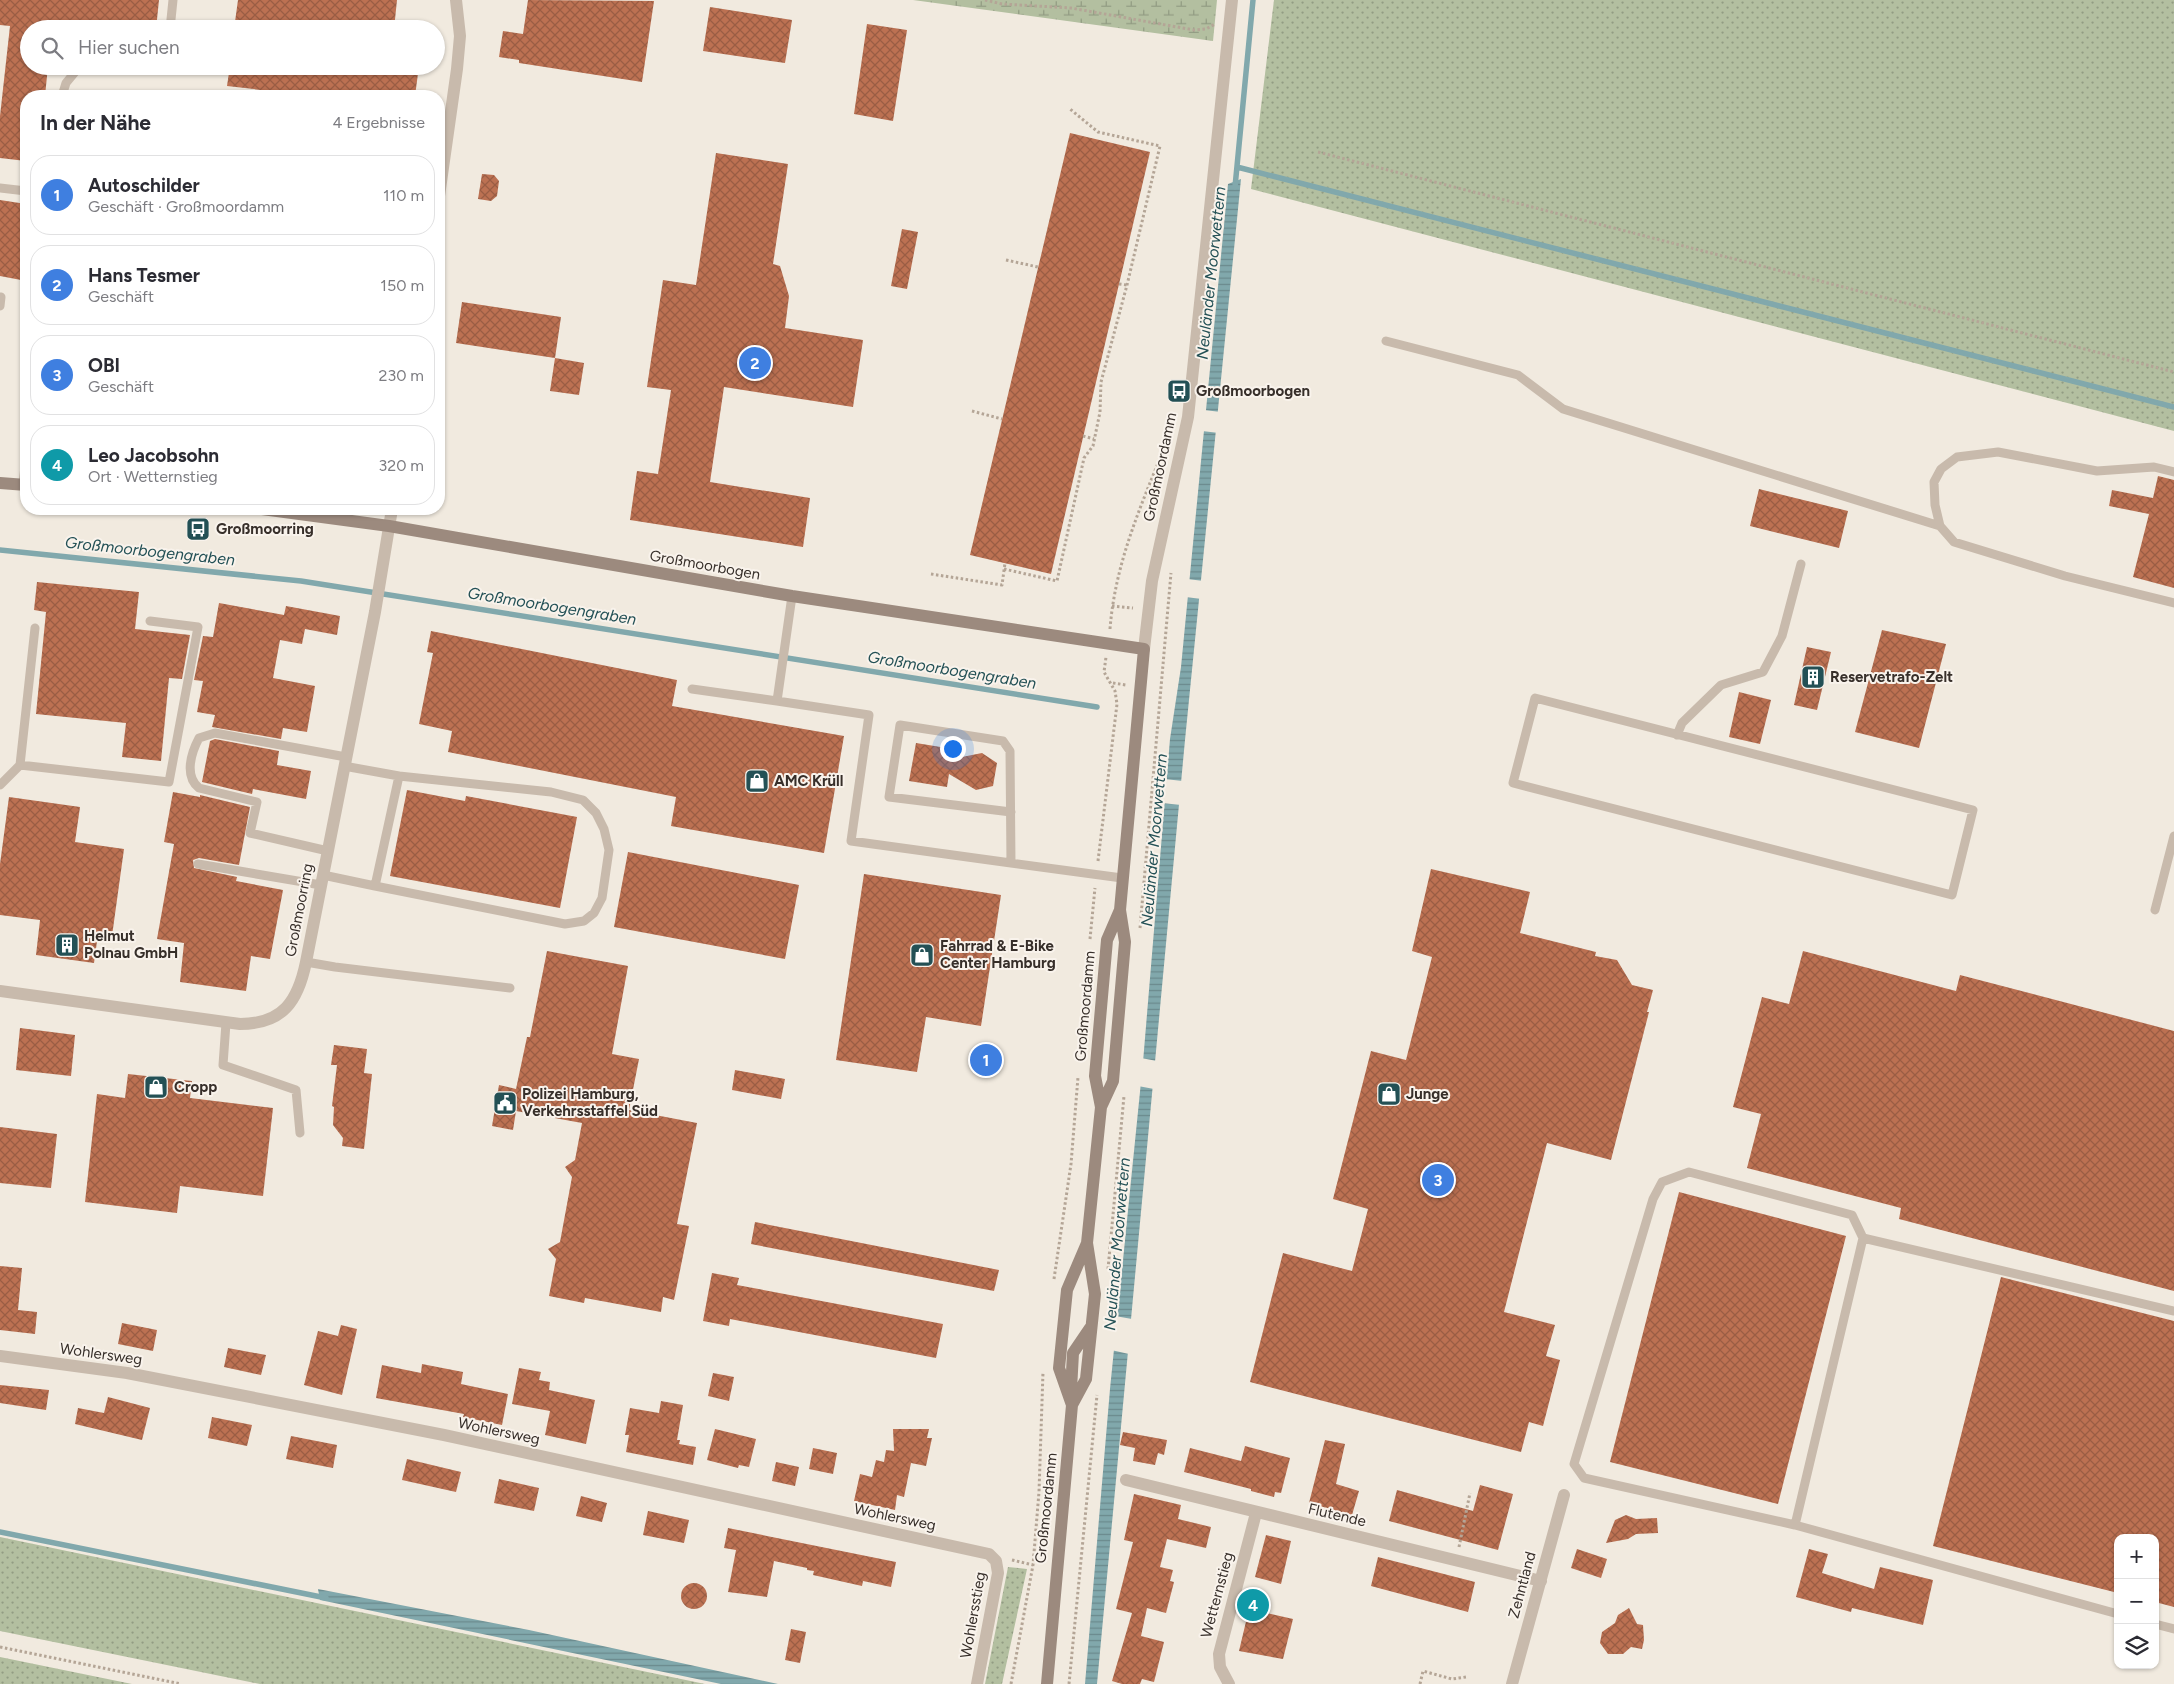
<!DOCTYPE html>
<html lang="de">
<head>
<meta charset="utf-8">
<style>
	body { margin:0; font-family:Figtree,sans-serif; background:#f7f7f7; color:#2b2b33 }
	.controls { position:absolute; right:15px; bottom:15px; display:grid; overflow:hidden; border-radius:10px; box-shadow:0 1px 4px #0004 }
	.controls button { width:45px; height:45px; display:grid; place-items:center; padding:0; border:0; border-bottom:1px solid #e1e1e2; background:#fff; color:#2b2b33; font:25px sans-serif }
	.you { position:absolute; left:952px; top:748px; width:18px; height:18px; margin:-12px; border:4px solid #fff; border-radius:50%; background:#1a73e8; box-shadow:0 0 0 8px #1a73e833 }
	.badge { display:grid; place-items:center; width:32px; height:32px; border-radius:50%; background:#0f766e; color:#fff; font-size:16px; font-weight:700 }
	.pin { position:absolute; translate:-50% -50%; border:2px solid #fff; box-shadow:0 1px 5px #0006 }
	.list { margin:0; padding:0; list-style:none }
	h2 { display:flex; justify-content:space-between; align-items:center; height:65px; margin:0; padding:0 20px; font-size:21px }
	h2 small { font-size:16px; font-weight:400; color:#7c7c81 }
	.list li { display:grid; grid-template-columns:32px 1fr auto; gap:15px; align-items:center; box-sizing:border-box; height:80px; margin:0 10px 10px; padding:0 10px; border:1px solid #e1e1e2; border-radius:20px }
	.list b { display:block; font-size:19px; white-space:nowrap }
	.list p { margin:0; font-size:16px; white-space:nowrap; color:#7c7c81 }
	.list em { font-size:16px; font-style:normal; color:#7c7c81 }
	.icon { flex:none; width:28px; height:28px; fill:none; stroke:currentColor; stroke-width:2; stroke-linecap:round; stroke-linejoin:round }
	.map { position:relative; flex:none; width:2174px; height:1684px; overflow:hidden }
	.search { position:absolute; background:#fff; box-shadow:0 1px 4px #0004; left:20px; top:20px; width:425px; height:55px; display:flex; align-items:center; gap:12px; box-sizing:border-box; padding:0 18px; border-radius:28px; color:#7c7c81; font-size:19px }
	.panel { position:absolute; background:#fff; box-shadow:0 1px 4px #0004; left:20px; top:90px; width:425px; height:425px; border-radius:20px }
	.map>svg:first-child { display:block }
	.green { fill:url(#green-dots) }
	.wetland { fill:url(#wetland-marsh) }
	.water { fill:url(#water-rules) }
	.pier { fill:#f1eadf }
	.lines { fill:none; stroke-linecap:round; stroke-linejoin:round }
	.stream { stroke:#81a8ac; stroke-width:5.5 }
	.building { fill:url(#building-cross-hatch) }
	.path { stroke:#b4a596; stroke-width:3; stroke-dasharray:2.5 2.5; stroke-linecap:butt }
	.service { stroke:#c8baac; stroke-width:9 }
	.minor { stroke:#c8baac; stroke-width:12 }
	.tertiary { stroke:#c8baac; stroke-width:12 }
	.secondary { stroke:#9c8a7e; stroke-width:12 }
	.labels { text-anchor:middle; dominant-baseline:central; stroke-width:4; stroke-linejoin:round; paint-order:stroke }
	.poi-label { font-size:15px; font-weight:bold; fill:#372f2a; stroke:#f9f3ec; text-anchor:start }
	.street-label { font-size:15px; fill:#372f2a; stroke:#f9f3ec }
	.water-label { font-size:16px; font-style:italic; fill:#235055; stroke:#f9f3ec }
</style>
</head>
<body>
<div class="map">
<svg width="2174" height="1684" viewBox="0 0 2174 1684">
	<defs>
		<pattern id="green-dots" width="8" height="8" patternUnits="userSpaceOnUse" patternTransform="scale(1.25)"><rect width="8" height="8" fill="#b3bfa0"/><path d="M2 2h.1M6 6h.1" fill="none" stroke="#929c83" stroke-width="1.8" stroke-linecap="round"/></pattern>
		<pattern id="wetland-marsh" width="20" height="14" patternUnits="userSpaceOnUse" patternTransform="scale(1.25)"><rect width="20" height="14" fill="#b3bfa0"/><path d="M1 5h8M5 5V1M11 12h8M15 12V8" fill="none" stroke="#929c83"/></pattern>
		<pattern id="water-rules" width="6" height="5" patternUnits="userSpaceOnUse" patternTransform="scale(1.25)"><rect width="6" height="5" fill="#81a8ac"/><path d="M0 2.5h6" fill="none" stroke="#6a898c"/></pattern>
		<pattern id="building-cross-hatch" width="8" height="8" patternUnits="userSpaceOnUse" patternTransform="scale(1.25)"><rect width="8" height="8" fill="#bc7152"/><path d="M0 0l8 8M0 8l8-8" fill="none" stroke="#9a5d44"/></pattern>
	</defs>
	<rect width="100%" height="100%" fill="#f1eadf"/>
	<!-- green -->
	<path class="green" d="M1274,0H2174V431L1251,189Z
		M0,1537L705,1684H260L0,1631Z
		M1008,1567L1027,1569L1002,1684H985Z
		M0,1657L132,1684H0Z"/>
	<!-- wetland -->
	<path class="wetland" d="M913,0H1217L1213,41Z"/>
	<!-- water -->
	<path class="water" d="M1241,179L1185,740L1097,1684H1085L1110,1389L1143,1062L1170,739L1181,667L1228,184Z
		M318,1589L529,1630L778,1684H721L320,1600Z"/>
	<!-- pier -->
	<path class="pier" d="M1204,410L1221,412L1219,433L1202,431Z
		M1187,579L1204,581L1202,599L1185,597Z
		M1164,779L1183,781L1181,805L1162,803Z
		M1141,1058L1157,1061L1154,1089L1138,1086Z
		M1115,1316L1132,1319L1129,1354L1111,1350Z"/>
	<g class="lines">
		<!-- stream -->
		<path class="stream" d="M1237,167L2174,407
			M1235,187L1253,0
			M0,550L301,581L1097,707
			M0,1532L326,1598"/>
	</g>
	<!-- building -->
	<path class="building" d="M0,0H159L156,29H29V66H48L45,96H26V161L0,158V116L10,26L0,25Z
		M238,0H397L394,29H234Z
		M528,0L654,1L642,82L519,63V60L499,57L503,31L523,34Z
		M710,7L792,20L785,63L703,51Z
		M867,24L907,30L893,121L854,114Z
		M230,66H419L415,96H313L227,86Z
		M1070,133L1150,152L1051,574L970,555Z
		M716,153L788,164L773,264L780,266L789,296L785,328L863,340L853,407L724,387L710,482L810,498L803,547L630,520L637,471L658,474L671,390L647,387L663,280L696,285Z
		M482,174L494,175L499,181L497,196L491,201L478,199Z
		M0,200L26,204V246L21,280L0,276Z
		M902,229L918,232L907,289L891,286Z
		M462,302L561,317L555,358L456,343Z
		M555,358L584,363L579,395L550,391Z
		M2158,476L2174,480V588L2133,577L2149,514L2109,506L2112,490L2153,498Z
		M1759,489L1848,511L1839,548L1750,526Z
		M37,582L139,592L135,629L190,635L182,679L169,678L161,761L122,757L126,723L36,714L46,612L34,610Z
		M219,603L284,615L286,606L340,616L337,635L305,629L302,644L280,640L273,678L315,686L307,732L283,728L281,739L212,727L215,715L197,712L203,681L194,680L203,636L213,637Z
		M1882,630L1946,644L1919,748L1855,732Z
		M431,631L677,680L672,706L844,736L824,853L671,826L676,797L448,752L452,731L419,724L433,653L427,652Z
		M1807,647L1831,652L1817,710L1794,705Z
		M1739,692L1771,700L1760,744L1729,737Z
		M215,739L279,751L277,765L311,771L306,799L253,789L252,794L202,782L210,741Z
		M916,743L953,749L952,759L982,753L997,763L993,786L976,790L949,774L947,787L909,781Z
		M407,790L465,801L466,796L577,817L560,908L390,876Z
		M173,792L200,797V795L250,807L239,865L199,858L193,860L194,868L237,877L236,881L283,890L270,959L251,956L246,991L180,982L184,943L157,939L174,844L164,842Z
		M9,797L80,807L75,842L124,849L112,936L98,934L94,963L36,955L40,920L0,915V864Z
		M628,852L799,885L785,959L614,927Z
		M1431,869L1530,892L1520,933L1596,952L1595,956L1617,960L1632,985L1653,990L1647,1012H1649L1611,1160L1547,1143L1504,1312L1555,1325L1546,1356L1560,1360L1543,1426L1529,1422L1521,1452L1250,1382L1283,1253L1352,1271L1368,1209L1333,1199L1371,1051L1406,1060L1432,957L1412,951Z
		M864,874L1001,895L981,1026L926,1017L917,1072L836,1060Z
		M547,951L628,966L612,1054L639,1059L629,1110L697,1123L677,1224L689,1226L674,1300L663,1297L661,1312L585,1298L584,1303L549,1296L556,1259L548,1249L560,1242L572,1177L565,1167L575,1160L582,1123L516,1111L513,1130L492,1126L499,1085L516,1089L527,1037H530Z
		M1803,951L1956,991L1960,975L2174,1031V1291L1899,1219L1901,1208L1747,1168L1761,1114L1733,1107L1762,997L1789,1004Z
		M20,1028L75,1035L71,1076L16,1070Z
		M334,1045L367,1049L364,1073L372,1074L364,1149L342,1146L343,1138L333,1125L334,1107L332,1106L337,1065H331Z
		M735,1070L785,1079L781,1099L732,1090Z
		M128,1074L192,1081L190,1098L273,1108L263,1196L180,1186L177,1213L85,1202L97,1094L125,1098Z
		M0,1127L57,1134L51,1188L0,1183Z
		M1679,1192L1846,1236L1778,1504L1610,1462Z
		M755,1222L999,1270L994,1291L751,1244Z
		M0,1266L22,1268L18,1310L37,1312L35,1334L0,1330Z
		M712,1273L739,1278L737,1285L943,1324L936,1358L730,1319L729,1326L703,1321Z
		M2001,1277L2174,1321V1607L2155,1602V1538H2118V1593L1933,1546Z
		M122,1323L157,1330L153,1351L118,1344Z
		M341,1325L357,1329L342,1395L304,1385L318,1331L338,1336Z
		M228,1348L266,1355L261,1375L224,1367Z
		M422,1364L463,1372L461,1384L508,1394L502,1425L463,1417L464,1414L376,1398L382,1365L421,1373Z
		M519,1368L541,1372L539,1380L550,1382L549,1390L595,1400L586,1444L545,1435L550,1411L512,1404Z
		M713,1373L734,1377L729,1401L708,1396Z
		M0,1385L49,1390L46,1410L0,1403Z
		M108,1397L150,1408L142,1440L75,1424L78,1408L104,1413Z
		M661,1401L683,1405L677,1440H680L679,1444L696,1447L693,1465L626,1452L629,1435H625L630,1408L659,1413Z
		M212,1417L252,1425L247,1446L208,1438Z
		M715,1429L756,1439L749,1467L739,1465L738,1468L707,1460Z
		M893,1429H929L927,1438H932L926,1466L911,1463L904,1497L897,1495L895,1510L854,1501L860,1474L872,1477L876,1460L884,1462L886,1450L894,1451Z
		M1123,1432L1167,1440L1164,1455L1158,1453L1155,1465L1133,1461L1135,1448L1120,1445Z
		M291,1436L337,1445L333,1468L286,1459Z
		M1325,1440L1345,1444L1336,1484L1359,1491L1352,1515L1309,1503Z
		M1245,1446L1290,1458L1281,1493L1275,1492L1274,1497L1251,1491V1489L1184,1472L1190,1448L1241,1461Z
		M813,1448L837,1453L833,1474L809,1469Z
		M407,1459L461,1472L456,1492L402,1480Z
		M776,1462L799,1467L795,1486L772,1481Z
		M499,1479L539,1488L534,1511L494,1503Z
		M1480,1485L1513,1494L1498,1550L1389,1521L1397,1490L1473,1511Z
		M1134,1494L1181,1505L1178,1519L1211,1527L1206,1548L1167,1539L1160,1567L1173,1570L1170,1581L1174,1582L1166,1613L1147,1608L1141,1636L1164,1642L1154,1682L1142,1679L1140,1684H1122L1112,1681L1132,1613L1116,1609L1133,1542L1124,1540Z
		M581,1496L607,1503L602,1522L576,1516Z
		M648,1511L689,1520L684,1543L643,1535Z
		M1626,1515L1636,1519L1657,1518L1658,1533L1636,1534L1628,1539L1606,1543L1615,1520Z
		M728,1528L896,1562L891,1587L863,1581L862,1586L813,1575L814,1571L807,1570V1568L774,1561L767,1597L728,1592L736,1550L724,1548Z
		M1266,1535L1291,1541L1281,1584L1255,1577Z
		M1577,1549L1607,1559L1601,1578L1571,1568Z
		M1809,1549L1828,1554L1822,1573L1874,1589L1880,1567L1933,1580L1923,1625L1852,1608L1851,1612L1796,1597Z
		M1378,1557L1475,1582L1468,1612L1371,1586Z
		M681 1596a13 13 0 1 1 26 0a13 13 0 1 1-26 0Z
		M1629,1608L1637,1624L1643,1625L1644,1640L1642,1649L1631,1647L1623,1654H1608L1600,1643L1602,1632L1615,1623L1618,1615Z
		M1249,1609L1293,1619L1283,1659L1239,1651Z
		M791,1629L806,1632L800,1663L785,1660Z"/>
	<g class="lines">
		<!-- path -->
		<path class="path" d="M985,0L1002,4L1071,8L1194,30L1206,29L1215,24
			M1318,152L2174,372
			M1006,260L1038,267
			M1119,284L1127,285
			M972,411L1002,419
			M1083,436L1094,439
			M1004,569L1057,581L1084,458L1093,446L1100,412L1101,382L1127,285L1160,146L1098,132L1070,109
			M931,574L1002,585L1005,563
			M1112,606L1133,608
			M1110,629C1115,565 1139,510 1163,451
			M1113,683L1126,685
			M1098,861L1117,704L1115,691L1104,672L1106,657
			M1140,928L1171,573
			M1090,939L1095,888
			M1108,1269L1124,1096
			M1054,1279L1071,1164L1078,1077
			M1459,1547L1470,1493
			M1012,1560L1033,1565
			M0,1647L181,1684
			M1011,1684L1033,1565L1039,1492L1043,1372
			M1069,1684L1097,1395
			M1420,1684L1423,1671L1452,1679L1466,1677"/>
		<!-- service -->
		<path class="service" d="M170,29L173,0
			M144,66L165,68V66
			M62,96L66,83L80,66
			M0,188L26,191
			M0,306L1,297
			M1386,341L1518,375L1563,409L1940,526
			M2174,472L2154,467L2097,471L1998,452L1957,457L1941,469L1934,482L1935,505L1940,526L1954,542L2065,576L2174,603
			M23,485L26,457
			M692,689L777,701L792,596
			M1535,698L1973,810L1952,895L1513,783Z
			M777,701L869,715L851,841L1011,863
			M1677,735L1682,723L1721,685L1763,672L1782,636L1801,564
			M20,765L169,782L198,627L150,621
			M0,785L20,765L35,628
			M1011,812L889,797L900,725L1003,741L1010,751L1011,863L1122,878
			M328,851L250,833L257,802L199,788C184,776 191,753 199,738L215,733L346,757
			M198,864L321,885
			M323,875L375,886L399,776L344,766
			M375,886L565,924L584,921L594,913L602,898L609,850L604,829L596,813L583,800L551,792L399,776
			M2155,910L2174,836
			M306,962L335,967L510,988
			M226,1023L223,1065L296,1090L300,1133
			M1863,1238L2174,1311
			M1795,1525L1863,1238L1852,1215L1689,1172L1662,1182L1653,1199L1574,1464L1584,1478L1795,1525L2118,1614
			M2155,1624L2174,1629"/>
		<!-- minor -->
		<path class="minor" d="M439,196L457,69L460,36L456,0
			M0,991L240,1024C283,1024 298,1001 306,962L375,612L392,509
			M0,1356L127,1373L444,1435L989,1554L996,1561L998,1573L977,1684
			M1126,1480L1541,1581
			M1229,1684L1220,1667L1219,1654L1256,1513
			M1512,1684L1564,1495"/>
		<!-- tertiary -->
		<path class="tertiary" d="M1144,649L1152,581L1188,417L1232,0"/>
		<!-- secondary -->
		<path class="secondary" d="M0,483L26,485
			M262,509L389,526L792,596L1144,649L1120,910L1125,942L1113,1081L1101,1107
			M1071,1390L1073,1353L1090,1328
			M1072,1405L1059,1368L1067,1290L1087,1243
			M1047,1684L1072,1405L1086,1379L1095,1294L1087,1243L1101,1107L1095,1076L1107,940L1120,910"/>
	</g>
	<!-- icons -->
	<defs>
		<g id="bus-square" transform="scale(1.25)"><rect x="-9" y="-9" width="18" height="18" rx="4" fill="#235055" stroke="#f9f3ec"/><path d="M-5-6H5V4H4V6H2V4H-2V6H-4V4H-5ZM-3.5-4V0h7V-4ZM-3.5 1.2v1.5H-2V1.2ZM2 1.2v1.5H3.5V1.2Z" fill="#fff"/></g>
		<g id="building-square" transform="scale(1.25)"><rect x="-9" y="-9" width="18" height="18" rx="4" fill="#235055" stroke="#f9f3ec"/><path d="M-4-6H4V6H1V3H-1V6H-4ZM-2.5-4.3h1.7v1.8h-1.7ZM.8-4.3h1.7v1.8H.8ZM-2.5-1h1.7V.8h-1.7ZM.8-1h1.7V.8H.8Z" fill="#fff"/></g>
		<g id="shop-square" transform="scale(1.25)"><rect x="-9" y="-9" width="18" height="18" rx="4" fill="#235055" stroke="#f9f3ec"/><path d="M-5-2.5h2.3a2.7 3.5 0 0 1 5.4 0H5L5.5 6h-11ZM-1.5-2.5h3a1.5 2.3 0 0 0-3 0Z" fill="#fff"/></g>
		<g id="civic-square" transform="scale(1.25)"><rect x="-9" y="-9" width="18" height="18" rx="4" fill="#235055" stroke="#f9f3ec"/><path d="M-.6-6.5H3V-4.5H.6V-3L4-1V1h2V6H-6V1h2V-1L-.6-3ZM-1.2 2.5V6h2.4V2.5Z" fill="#fff"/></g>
	</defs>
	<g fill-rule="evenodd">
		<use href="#bus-square" x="1179" y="391"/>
		<use href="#bus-square" x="198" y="529"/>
		<use href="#building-square" x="1813" y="677"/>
		<use href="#shop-square" x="757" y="781"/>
		<use href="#building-square" x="67" y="945"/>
		<use href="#shop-square" x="922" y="955"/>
		<use href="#shop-square" x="156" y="1087"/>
		<use href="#shop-square" x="1389" y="1094"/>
		<use href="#civic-square" x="505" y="1103"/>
	</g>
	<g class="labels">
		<!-- poi labels -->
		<g class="poi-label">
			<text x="1196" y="391">Großmoorbogen</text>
			<text x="216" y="529">Großmoorring</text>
			<text x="1830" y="677">Reservetrafo-Zelt</text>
			<text x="774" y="781">AMC Krüll</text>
			<text x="84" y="936">Helmut<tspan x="84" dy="17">Polnau GmbH</tspan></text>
			<text x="940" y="946">Fahrrad &amp; E-Bike<tspan x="940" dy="17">Center Hamburg</tspan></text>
			<text x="174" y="1087">Cropp</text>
			<text x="522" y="1094">Polizei Hamburg,<tspan x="522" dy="17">Verkehrsstaffel Süd</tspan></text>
			<text x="1406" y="1094">Junge</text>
		</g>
		<!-- street labels -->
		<g class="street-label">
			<text transform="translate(1160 467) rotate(-78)">Großmoordamm</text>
			<text transform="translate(705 565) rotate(10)">Großmoorbogen</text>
			<text transform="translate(299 910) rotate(-79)">Großmoorring</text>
			<text transform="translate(1085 1006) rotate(-85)">Großmoordamm</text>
			<text transform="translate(101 1354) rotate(8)">Wohlersweg</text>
			<text transform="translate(499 1431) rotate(12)">Wohlersweg</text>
			<text transform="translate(1046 1508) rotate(-84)">Großmoordamm</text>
			<text transform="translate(1337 1515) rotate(13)">Flutende</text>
			<text transform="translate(895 1517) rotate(12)">Wohlersweg</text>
			<text transform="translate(1522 1585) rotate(-75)">Zehntland</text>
			<text transform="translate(1217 1595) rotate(-75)">Wetternstieg</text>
			<text transform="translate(973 1615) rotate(-80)">Wohlersstieg</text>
		</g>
		<!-- water labels -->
		<g class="water-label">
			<text transform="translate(1211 273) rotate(-84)">Neuländer Moorwettern</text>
			<text transform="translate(150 551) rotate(6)">Großmoorbogengraben</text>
			<text transform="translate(552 606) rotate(9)">Großmoorbogengraben</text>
			<text transform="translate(952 670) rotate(9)">Großmoorbogengraben</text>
			<text transform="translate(1154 840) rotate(-85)">Neuländer Moorwettern</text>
			<text transform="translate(1117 1244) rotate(-85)">Neuländer Moorwettern</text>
		</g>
	</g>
</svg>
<div class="controls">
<button>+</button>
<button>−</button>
<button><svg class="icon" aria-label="layers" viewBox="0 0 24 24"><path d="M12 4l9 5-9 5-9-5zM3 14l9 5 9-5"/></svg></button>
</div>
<div class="you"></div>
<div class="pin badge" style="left:986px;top:1060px;background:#3f7fe0">1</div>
<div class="pin badge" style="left:755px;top:363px;background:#3f7fe0">2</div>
<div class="pin badge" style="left:1438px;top:1180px;background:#3f7fe0">3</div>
<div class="pin badge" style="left:1253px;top:1605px;background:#0f9aa8">4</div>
<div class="search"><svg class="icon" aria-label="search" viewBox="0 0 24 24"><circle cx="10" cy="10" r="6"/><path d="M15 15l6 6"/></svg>Hier suchen</div>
<section class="panel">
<h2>In der Nähe<small>4 Ergebnisse</small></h2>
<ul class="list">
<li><span class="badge" style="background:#3f7fe0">1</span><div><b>Autoschilder</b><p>Geschäft · Großmoordamm</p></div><em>110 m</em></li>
<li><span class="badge" style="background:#3f7fe0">2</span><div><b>Hans Tesmer</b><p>Geschäft</p></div><em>150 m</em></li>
<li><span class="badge" style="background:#3f7fe0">3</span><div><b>OBI</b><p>Geschäft</p></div><em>230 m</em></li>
<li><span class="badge" style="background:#0f9aa8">4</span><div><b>Leo Jacobsohn</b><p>Ort · Wetternstieg</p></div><em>320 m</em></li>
</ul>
</section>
</div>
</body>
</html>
